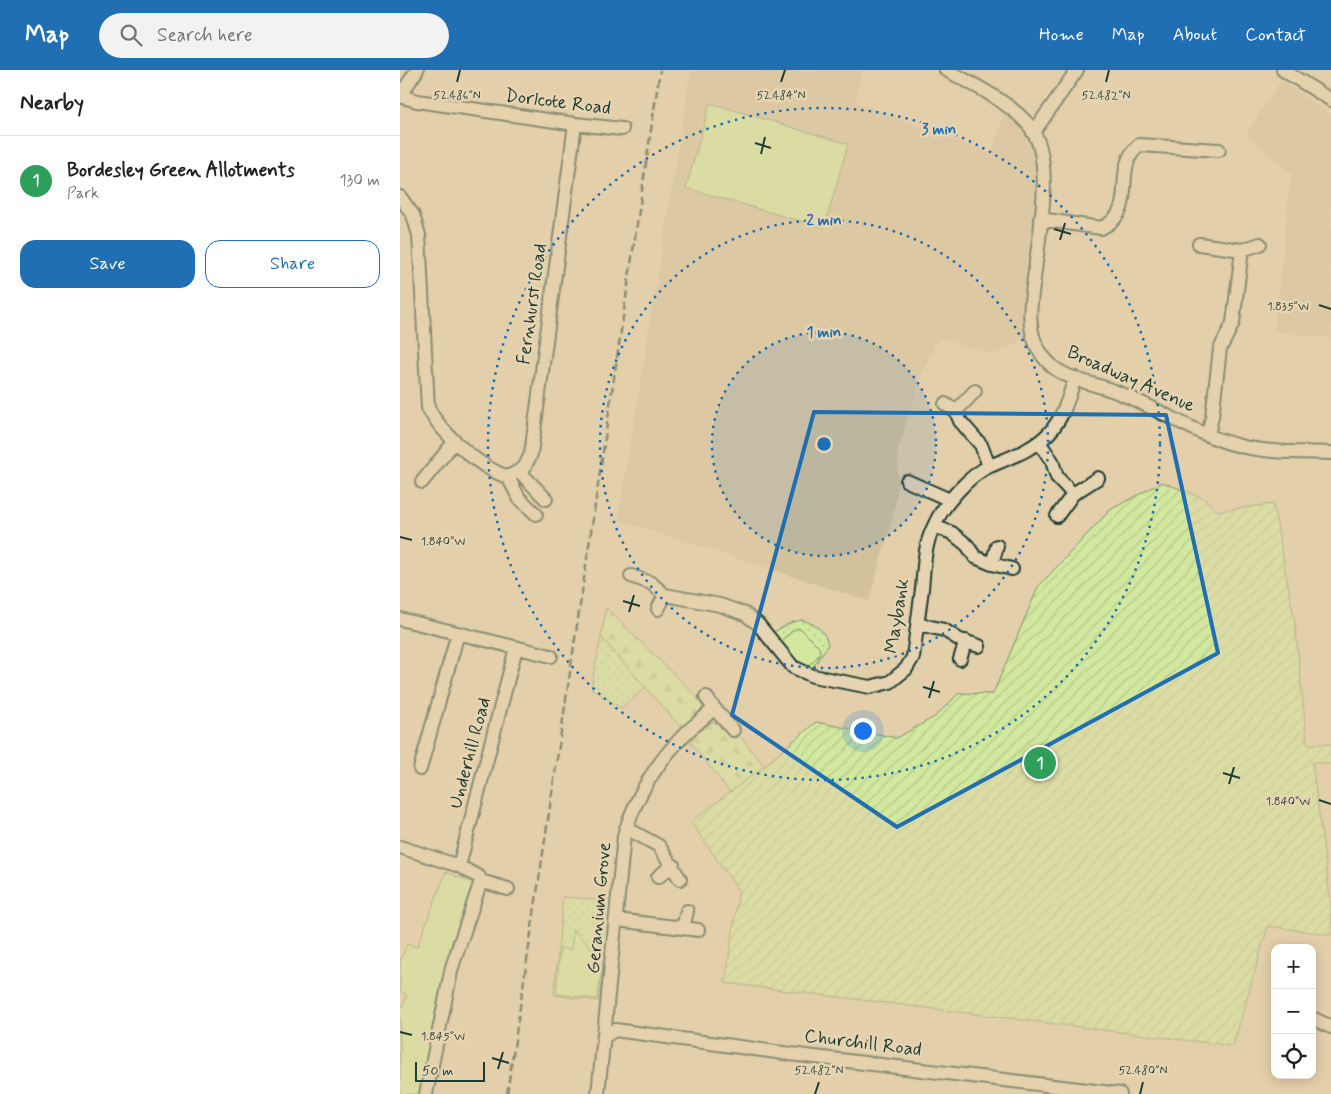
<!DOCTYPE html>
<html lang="en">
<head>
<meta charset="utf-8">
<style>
	body { margin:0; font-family:Mynerve,sans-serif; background:#f2f2f2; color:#222 }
	.controls { position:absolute; right:15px; bottom:15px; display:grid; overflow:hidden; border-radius:10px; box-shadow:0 2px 12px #0003 }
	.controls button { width:45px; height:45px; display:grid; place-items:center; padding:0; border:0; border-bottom:1px solid #e0e0e0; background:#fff; color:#222; font:25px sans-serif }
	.scale { position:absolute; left:15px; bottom:12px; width:70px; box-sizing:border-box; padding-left:5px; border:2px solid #1f3d34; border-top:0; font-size:14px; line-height:18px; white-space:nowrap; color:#1f3d34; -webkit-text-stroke:4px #e7d4b2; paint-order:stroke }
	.you { position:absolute; left:462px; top:660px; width:18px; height:18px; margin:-12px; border:4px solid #fff; border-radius:50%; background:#1a73e8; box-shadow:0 0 0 8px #1a73e833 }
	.badge { display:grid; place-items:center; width:32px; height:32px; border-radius:50%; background:#1f6fb2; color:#fff; font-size:16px; font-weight:700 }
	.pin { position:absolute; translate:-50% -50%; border:2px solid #fff; box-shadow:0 1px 5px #0006 }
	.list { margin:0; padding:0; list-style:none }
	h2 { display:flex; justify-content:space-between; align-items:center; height:65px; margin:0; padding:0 20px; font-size:21px }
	h2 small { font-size:16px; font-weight:400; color:#767676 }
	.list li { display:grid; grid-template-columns:32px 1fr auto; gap:15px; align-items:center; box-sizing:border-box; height:90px; padding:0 20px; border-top:1px solid #e0e0e0 }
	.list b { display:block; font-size:19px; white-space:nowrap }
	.list p { margin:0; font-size:16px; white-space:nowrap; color:#767676 }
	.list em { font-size:16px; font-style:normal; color:#767676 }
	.actions { display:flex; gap:10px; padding:15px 20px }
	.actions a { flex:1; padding:11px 0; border:1px solid #1f6fb2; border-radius:15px; text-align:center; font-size:18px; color:#1f6fb2 }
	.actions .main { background:#1f6fb2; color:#fff }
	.icon { flex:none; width:28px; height:28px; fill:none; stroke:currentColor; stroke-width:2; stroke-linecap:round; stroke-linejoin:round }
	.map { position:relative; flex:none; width:931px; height:1024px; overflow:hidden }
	header { display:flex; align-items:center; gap:30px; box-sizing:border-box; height:70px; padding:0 25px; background:#1f6fb2; color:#fff }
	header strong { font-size:24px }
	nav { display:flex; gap:28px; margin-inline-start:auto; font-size:18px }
	.search { width:350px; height:45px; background:#f2f2f2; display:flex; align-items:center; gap:12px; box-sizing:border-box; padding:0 18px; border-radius:28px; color:#767676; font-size:19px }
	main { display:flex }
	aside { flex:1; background:#fff }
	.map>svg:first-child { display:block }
	.built { fill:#d3c19b }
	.grass { fill:url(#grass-dots); stroke:#789269 }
	.forest { fill:url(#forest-firs); stroke:#789269 }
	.park { fill:#d1e89e; stroke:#789269 }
	.garden { fill:url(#garden-furrows); stroke:#789269 }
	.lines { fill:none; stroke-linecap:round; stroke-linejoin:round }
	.minor-casing { stroke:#1f3d34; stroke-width:16 }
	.minor { stroke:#e7d4b2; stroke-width:12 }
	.rail { stroke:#1f3d34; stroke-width:2.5; stroke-dasharray:8 4; stroke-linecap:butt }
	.marked { fill:none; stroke:#1f6fb2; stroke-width:4; stroke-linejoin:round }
	.ticks { fill:none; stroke:#1f3d34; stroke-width:2 }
	.ring { fill:none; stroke:#1f6fb2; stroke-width:2.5; stroke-dasharray:2.5 5 }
	.labels { text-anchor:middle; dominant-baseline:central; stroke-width:5; stroke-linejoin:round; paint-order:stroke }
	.street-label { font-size:19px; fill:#1f3d34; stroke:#e7d4b2 }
	.ticks-label { font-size:12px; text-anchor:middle; fill:#1f3d34; stroke:#e7d4b2; stroke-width:5; stroke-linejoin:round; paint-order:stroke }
	.centre { fill:#1f6fb2; stroke:#e7d4b2; stroke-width:2.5 }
	.ring-label { font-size:15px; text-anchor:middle; font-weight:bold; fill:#1f6fb2; stroke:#e7d4b2; stroke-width:5; stroke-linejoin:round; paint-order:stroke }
</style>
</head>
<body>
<header>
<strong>Map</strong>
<div class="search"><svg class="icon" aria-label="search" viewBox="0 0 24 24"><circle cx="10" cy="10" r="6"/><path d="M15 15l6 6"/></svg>Search here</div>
<nav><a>Home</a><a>Map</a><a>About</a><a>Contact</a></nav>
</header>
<main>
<aside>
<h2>Nearby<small></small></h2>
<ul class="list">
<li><span class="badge" style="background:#2e9e5b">1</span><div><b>Bordesley Green Allotments</b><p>Park</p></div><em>130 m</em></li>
</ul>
<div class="actions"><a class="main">Save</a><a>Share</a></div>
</aside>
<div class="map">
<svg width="931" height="1024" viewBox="0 0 931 1024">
	<defs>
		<pattern id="grass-dots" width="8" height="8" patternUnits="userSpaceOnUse" patternTransform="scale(1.25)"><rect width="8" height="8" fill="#d1e89e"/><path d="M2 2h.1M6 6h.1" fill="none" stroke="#b3c889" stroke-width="1.8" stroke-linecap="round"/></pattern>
		<pattern id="forest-firs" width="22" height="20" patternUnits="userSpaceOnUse" patternTransform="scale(1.25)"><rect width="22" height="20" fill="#d1e89e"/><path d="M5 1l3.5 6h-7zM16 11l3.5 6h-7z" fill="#b3c889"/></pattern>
		<pattern id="garden-furrows" width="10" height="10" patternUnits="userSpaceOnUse" patternTransform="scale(1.25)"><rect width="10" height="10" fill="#d1e89e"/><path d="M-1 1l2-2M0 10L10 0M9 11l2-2" fill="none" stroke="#b3c889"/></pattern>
	</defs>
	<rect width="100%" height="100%" fill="#e3cfaa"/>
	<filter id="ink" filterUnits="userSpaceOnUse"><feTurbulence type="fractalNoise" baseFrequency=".02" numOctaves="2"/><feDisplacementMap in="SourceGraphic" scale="10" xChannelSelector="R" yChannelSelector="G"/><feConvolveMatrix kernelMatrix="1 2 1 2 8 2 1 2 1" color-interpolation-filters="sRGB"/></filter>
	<g filter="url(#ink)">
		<!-- built -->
		<path class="built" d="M291,0H463L455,32L591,83L605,41L618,50L627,63L635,82L637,104L628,213L627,267L594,285L538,268L520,308L498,381V418L493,446L469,531L218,450Z
			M881,10L931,45V268L874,262L891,104L846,64Z"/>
		<!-- grass -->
		<path class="grass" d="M403,550C416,555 425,560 428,575L411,600L406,598L395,559L381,571L374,562L392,552Z
			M201,567L246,617L221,638L191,618Z
			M163,827L215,831L209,870L193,878L205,891L198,931L154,925Z"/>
		<!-- forest -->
		<path class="forest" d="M206,538L297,627L303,638L283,660L201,567Z
			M312,652L321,654L335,669L339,665L364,696L352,759L330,722L288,669Z"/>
		<!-- park -->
		<path class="park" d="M310,33L448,74L424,158L286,118Z
			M395,559H401L419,577L420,584L406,598L386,580L381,571Z
			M46,802L73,813L52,872L40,921L19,1024H0V936H3L7,925L0,921V893L7,874L17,877Z
			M173,859L203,891L197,929L156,924L160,878L171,880Z"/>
		<!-- garden -->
		<path class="garden" d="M762,412L805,429L817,441L873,434L895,553L907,674H931V694L912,692L931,834V865L868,856L833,976L325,913L339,821L291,752L364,696L416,652L497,668L536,646L559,623L593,624L638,517L710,440Z"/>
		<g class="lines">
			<!-- minor casing -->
			<g class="minor-casing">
				<path id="minor" d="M546,0C571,13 609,32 628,54C657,87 638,167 634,209C631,230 627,252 635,272C639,282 645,290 653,297C671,311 698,314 719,323C760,339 798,366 840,376C869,383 902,382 931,383
					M883,0L931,30
					M0,26L17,31L175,54L222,59
					M0,26L17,0
					M633,63L677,0
					M0,127L13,145L19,165L28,338C42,364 80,398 108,407
					M640,149L701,158C741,140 710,100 739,75L819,80
					M799,174L842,180L860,174
					M545,334L556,341L560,351L581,375L589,396
					M556,341L575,321
					M808,365L812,347L820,279L833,253L842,180
					M639,372L652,391L657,407L673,424L657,446
					M119,401L146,429
					M108,407L124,398L131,384L175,54
					M108,407L119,428L136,444
					M507,411L550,430
					M22,412L55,371
					M673,424L698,408
					M534,456L552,463L567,475L575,487L592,494L612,499
					M592,494L597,476
					M231,506L251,513L265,525L320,535L345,544L358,554L393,597L413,606L470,617L490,612L506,599L513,587C516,564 519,542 522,519C524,498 524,475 534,456C543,435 569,405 590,396C611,387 633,380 649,363C663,348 669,327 675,308
					M258,539L265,525
					M0,549L151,586
					M518,554L544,560L560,570L579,576
					M560,589L566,571
					M314,638L333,660
					M20,699L58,563
					M226,758L259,776L280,809
					M0,777L59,796L79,807L81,811L108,819
					M59,796L116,578
					M258,807L273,795
					M217,850L283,858L287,841
					M283,858L298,860
					M912,948L931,957
					M205,966L215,960L398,985L720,1024
					M26,1024L52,897L81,811
					M198,1024L224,766C235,728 255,695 282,667C292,656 304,649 314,638L306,627"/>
			</g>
			<!-- minor -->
			<use href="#minor" class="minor"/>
			<!-- rail -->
			<path class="rail" d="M107,1024L260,0"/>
		</g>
	</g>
	<!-- marked area -->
	<path d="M0 0H931V1024H0ZM414,342L766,345L818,583L497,757L332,645Z" fill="#e3cfaa" fill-opacity=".55" fill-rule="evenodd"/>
	<path class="marked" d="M414,342L766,345L818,583L497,757L332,645Z"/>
	<!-- ticks -->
	<path class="ticks" d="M57,12L60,0M381,12L385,0M706,12L709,0M355,73L371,78M361,84L365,67M654,159L671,164M660,170L665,153M919,235L931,239M0,467L12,470M223,531L240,536M229,542L234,525M523,617L540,622M529,628L534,611M823,703L840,708M829,714L834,697M919,730L931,734M0,962L12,965M92,988L109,993M98,999L103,982M415,1024L419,1012M740,1024L743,1012"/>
	<!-- distance rings -->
	<circle cx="424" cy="374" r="112" fill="#1f6fb2" fill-opacity=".12"/>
	<g class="ring">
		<circle cx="424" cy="374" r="112"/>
		<circle cx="424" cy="374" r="224"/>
		<circle cx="424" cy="374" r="336"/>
	</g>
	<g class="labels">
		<!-- street labels -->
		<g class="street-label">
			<text transform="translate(158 32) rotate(7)">Dorlcote Road</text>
			<text transform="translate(132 234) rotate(-82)">Fernhurst Road</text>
			<text transform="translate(731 309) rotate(24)">Broadway Avenue</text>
			<text transform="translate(497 546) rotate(-81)">Maybank</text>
			<text transform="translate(70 683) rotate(-75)">Underhill Road</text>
			<text transform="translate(199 838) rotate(-85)">Geranium Grove</text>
			<text transform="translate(463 973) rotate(7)">Churchill Road</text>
		</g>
	</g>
	<g class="ticks-label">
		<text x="57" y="29">52.486°N</text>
		<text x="381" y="29">52.484°N</text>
		<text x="706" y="29">52.482°N</text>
		<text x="888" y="240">1.835°W</text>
		<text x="43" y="475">1.840°W</text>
		<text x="888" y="735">1.840°W</text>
		<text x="43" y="970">1.845°W</text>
		<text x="419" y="1004">52.482°N</text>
		<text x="743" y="1004">52.480°N</text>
	</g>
	<circle cx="424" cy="374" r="8" class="centre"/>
	<g class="ring-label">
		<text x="539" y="64">3 min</text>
		<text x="424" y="155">2 min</text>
		<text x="424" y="267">1 min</text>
	</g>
</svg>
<div class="controls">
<button>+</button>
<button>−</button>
<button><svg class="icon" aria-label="locate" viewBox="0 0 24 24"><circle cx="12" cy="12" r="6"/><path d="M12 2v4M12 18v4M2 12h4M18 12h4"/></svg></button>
</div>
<div class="scale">50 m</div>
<div class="you"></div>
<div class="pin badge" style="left:640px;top:693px;background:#2e9e5b">1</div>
</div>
</main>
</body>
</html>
